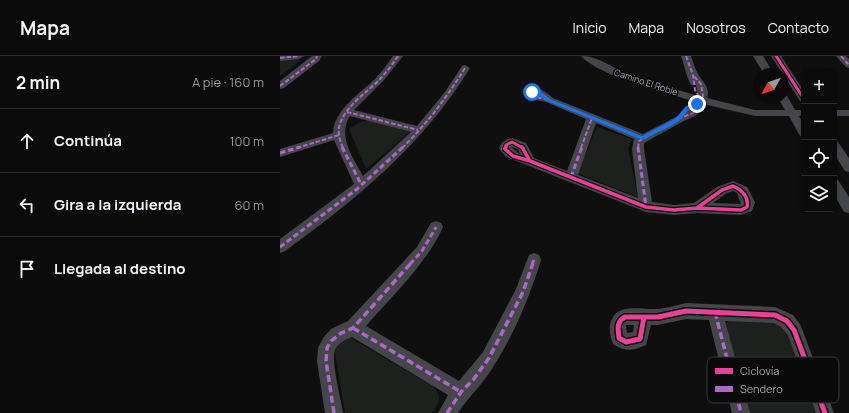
<!DOCTYPE html>
<html lang="es">
<head>
<meta charset="utf-8">
<style>
	body { margin:0; font-family:Manrope,sans-serif; background:#141415; color:#f1f3f6 }
	.controls { position:absolute; right:12px; top:12px; display:grid; overflow:hidden; border-radius:6px; box-shadow:0 1px 3px #0004 }
	.controls button { width:36px; height:36px; display:grid; place-items:center; padding:0; border:0; border-bottom:1px solid #2b2b2d; background:#0b0b0c; color:#f1f3f6; font:20px sans-serif }
	.compass { position:absolute; left:473px; top:12px; width:36px; height:36px; border-radius:50%; background:#0b0b0c; box-shadow:0 1px 3px #0004; rotate:230deg }
	.stop { position:absolute; width:12px; height:12px; margin:-9px; border:3px solid #1a73e8; border-radius:50%; background:#fff }
	.stop.end { background:#1a73e8; border-color:#fff; box-shadow:0 1px 4px #0008 }
	.list { margin:0; padding:0; list-style:none }
	h2 { display:flex; justify-content:space-between; align-items:center; height:52px; margin:0; padding:0 16px; font-size:17px }
	h2 small { font-size:13px; font-weight:400; color:#9a9b9d }
	.list li { display:grid; grid-template-columns:26px 1fr auto; gap:12px; align-items:center; box-sizing:border-box; height:64px; padding:0 16px; border-top:1px solid #2b2b2d }
	.list b { display:block; font-size:15px; white-space:nowrap }
	.list em { font-size:13px; font-style:normal; color:#9a9b9d }
	.icon { flex:none; width:22px; height:22px; fill:none; stroke:currentColor; stroke-width:2; stroke-linecap:round; stroke-linejoin:round }
	.map { position:relative; flex:none; width:569px; height:357px; overflow:hidden }
	header { display:flex; align-items:center; gap:24px; box-sizing:border-box; height:56px; padding:0 20px; background:#0b0b0c; border-bottom:1px solid #2b2b2d }
	header strong { font-size:19px }
	nav { display:flex; gap:22px; margin-inline-start:auto; font-size:14px }
	main { display:flex }
	aside { flex:1; background:#0b0b0c }
	.map>svg:first-child { display:block }
	.green { fill:#1c211d }
	.lines { fill:none; stroke-linecap:round; stroke-linejoin:round }
	.minor { fill:#454649; fill-rule:evenodd }
	.quiet-far2 { stroke:#ac68c9; stroke-width:2; stroke-dasharray:4.5 2; stroke-linecap:butt }
	.quiet-far1 { stroke:#ac68c9; stroke-width:3; stroke-dasharray:5.5 3; stroke-linecap:butt }
	.quiet { stroke:#ac68c9; stroke-width:3.5; stroke-dasharray:7 3.5; stroke-linecap:butt }
	.cycleway-far2-casing { stroke:#0a0a0b; stroke-width:5 }
	.cycleway-far1-casing { stroke:#0a0a0b; stroke-width:6 }
	.cycleway-casing { stroke:#0a0a0b; stroke-width:8 }
	.cycleway-far2 { stroke:#ea4096; stroke-width:3 }
	.cycleway-far1 { stroke:#ea4096; stroke-width:3.5 }
	.cycleway { stroke:#ea4096; stroke-width:5 }
	.route { fill:#1a73e8 }
	.labels { text-anchor:middle; dominant-baseline:central; stroke-width:3; stroke-linejoin:round; paint-order:stroke }
	.far-street-label { font-size:9px; fill:#a2a6b0; stroke:#0a0a0b }
	.key { fill:#0a0a0b; stroke:#38393d; stroke-width:1 }
	.key-label { font-size:11px; fill:#a2a6b0 }
</style>
</head>
<body>
<header>
<strong>Mapa</strong>
<nav><a>Inicio</a><a>Mapa</a><a>Nosotros</a><a>Contacto</a></nav>
</header>
<main>
<aside>
<h2>2 min<small>A pie · 160 m</small></h2>
<ul class="list">
<li><svg class="icon" aria-label="ahead" viewBox="0 0 24 24"><path d="M12 20V5M6 11l6-6 6 6"/></svg><div><b>Continúa</b></div><em>100 m</em></li>
<li><svg class="icon" aria-label="left" viewBox="0 0 24 24"><path d="M17 20v-9H6M10 6l-5 5 5 5"/></svg><div><b>Gira a la izquierda</b></div><em>60 m</em></li>
<li><svg class="icon" aria-label="arrive" viewBox="0 0 24 24"><path d="M6 21V4h12l-3 4 3 4H6"/></svg><div><b>Llegada al destino</b></div></li>
</ul>
</aside>
<div class="map">
<svg width="569" height="357" viewBox="0 0 569 357">
	<rect width="100%" height="100%" fill="#0f0f10"/>
	<!-- green -->
	<path class="green" d="M19,2L20,3L19,6L0,20V4Z
		M88,64L130,76L86,113L69,73L78,67Z
		M317,71L352,83L348,92L358,141L297,117Z
		M452,262L497,266L509,277L537,357H468L445,270L446,267Z
		M66,280L71,282L154,331C163,341 158,348 152,357H65L55,296L56,289Z"/>
	<g class="lines">
		<!-- minor -->
		<path class="minor" d="M0,0H24L19,3L0,5Z
			M32,0H42L39,5L4,32L0,33V25Z
			M113,0H123L104,24L74,54L137,70L165,36L182,10L185,9L190,12C143,89 77,143 5,195L0,197V183L74,128L54,84L0,101V93L53,77C54,53 81,37 96,22C102,15 108,8 113,0ZM70,60L131,76L83,120C73,102 57,80 70,60Z
			M301,0C320,0 335,14 352,20C374,28 396,33 418,40L416,29H411C407,23 404,8 401,0H411C413,5 414,11 417,16C421,25 431,30 427,42L475,54H505L498,42H503V39L507,40L515,54H524V60H519L524,68V81L520,80L509,60H475L423,48L421,54L417,59L402,66L364,87V93L372,146L394,149L414,147L437,131L453,125L467,131L475,146L472,155L461,159L417,157L394,159L366,156L226,101L219,93C221,86 225,84 232,82L246,87L254,102L287,115L306,63L266,46L248,42L245,37C253,27 265,35 273,42L363,78L411,53L410,48L413,45C386,37 319,20 301,0ZM316,67L354,83L352,93L358,142L298,119ZM231,91L238,93L240,98ZM453,135L457,137L461,148L433,147L447,137Z
			M473,0H483L494,18H484Z
			M491,0H501L524,35V46L520,45Z
			M556,0H566L569,3V12L566,11Z
			M554,54H569V60H554Z
			M554,85L558,86L569,102V116L565,115L554,98Z
			M554,122L558,124L569,141V157L564,156L554,138Z
			M156,165L161,167L163,171C147,207 112,240 86,270L179,325L203,296L236,233L249,199L254,197L259,199L261,204C250,240 235,276 215,308C205,326 189,340 178,357H158L168,339L72,281C66,283 57,288 55,294C51,307 61,342 63,357H45L37,305L38,292L43,282L51,273L68,265L137,191L151,167Z
			M406,247L495,251L513,259L520,268L554,357H536L508,279L501,271L494,267L445,265L470,357H452L429,264L406,263L378,269H371L366,289C352,295 346,296 333,288C330,280 328,271 332,263C339,247 363,254 378,253C387,252 397,249 406,247ZM346,269H354L353,276L347,277Z"/>
		<!-- quiet-far2 -->
		<path class="quiet-far2" d="M406,0L413,19L415,34L421,44
			M561,0L569,9
			M0,2L19,0
			M0,30L36,3L37,0
			M253,36L260,37L269,44L252,40L250,37Z
			M269,44L362,82
			M67,56L138,74
			M398,63C405,52 418,51 423,40L421,28L413,19
			M17,92L59,79
			M63,92C60,85 58,78 59,71C64,50 87,37 101,22C107,15 113,8 118,0
			M122,92C147,68 167,41 185,12
			M301,92L312,62
			M358,92L359,85L398,63L413,57L416,54L417,48"/>
		<!-- quiet-far1 -->
		<path class="quiet-far1" d="M62,91L81,128
			M358,91L366,151
			M0,97L20,91
			M291,121L302,91
			M0,191L77,133L123,91
			M130,208L142,195L156,171
			M252,208L254,204"/>
		<!-- quiet -->
		<path class="quiet" d="M435,256L461,357
			M73,272L181,336
			M54,357L46,305L47,292L51,285L61,277L73,272L131,207
			M167,357L181,336L193,324L209,302L243,236L253,207"/>
		<!-- cycleway-far2 casing -->
		<g class="cycleway-far2-casing">
			<path id="cycleway-far2" d="M496,0L524,43
				M225,92L226,89L232,86L243,92"/>
		</g>
		<!-- cycleway-far1 casing -->
		<g class="cycleway-far1-casing">
			<path id="cycleway-far1" d="M226,91L225,93L233,100L250,105
				M242,91L250,105
				M250,105L366,151L394,154L417,152
				M453,130C462,134 469,140 467,151L461,154L417,152L442,134Z"/>
		</g>
		<!-- cycleway casing -->
		<g class="cycleway-casing">
			<path id="cycleway" d="M345,261H364L360,283L346,286L339,282C338,273 336,266 345,261Z
				M364,261H378L406,255L495,259L507,265L514,274L545,357"/>
		</g>
		<!-- cycleway-far2 -->
		<use href="#cycleway-far2" class="cycleway-far2"/>
		<!-- cycleway-far1 -->
		<use href="#cycleway-far1" class="cycleway-far1"/>
		<!-- cycleway -->
		<use href="#cycleway" class="cycleway"/>
	</g>
	<!-- route -->
	<path class="route" d="M252,34H259L270,43L362,80L389,66L396,62L406,50L417,46L420,48L410,52L400,64L393,69L362,84L267,45L256,37H250Z"/>
	<g class="labels">
		<!-- far-street labels -->
		<g class="far-street-label">
			<text transform="translate(366 26) rotate(18)">Camino El Roble</text>
		</g>
	</g>
	<!-- legend -->
	<rect x="427" y="301" width="132" height="46" rx="6" class="key"/>
	<rect x="435" y="312" width="18" height="6" fill="#ea4096"/>
	<rect x="435" y="330" width="18" height="6" fill="#ac68c9"/>
	<g class="key-label">
		<text x="460" y="319">Ciclovía</text>
		<text x="460" y="337">Sendero</text>
	</g>
</svg>
<div class="controls">
<button>+</button>
<button>−</button>
<button><svg class="icon" aria-label="locate" viewBox="0 0 24 24"><circle cx="12" cy="12" r="6"/><path d="M12 2v4M12 18v4M2 12h4M18 12h4"/></svg></button>
<button><svg class="icon" aria-label="layers" viewBox="0 0 24 24"><path d="M12 4l9 5-9 5-9-5zM3 14l9 5 9-5"/></svg></button>
</div>
<svg class="compass" viewBox="-18 -18 36 36"><path d="M0-13l5 13h-10z" fill="#e53935"/><path d="M0 13l5-13h-10z" fill="#9a9b9d"/></svg>
<div class="stop" style="left:252px;top:36px"></div>
<div class="stop end" style="left:417px;top:48px"></div>
</div>
</main>
</body>
</html>
